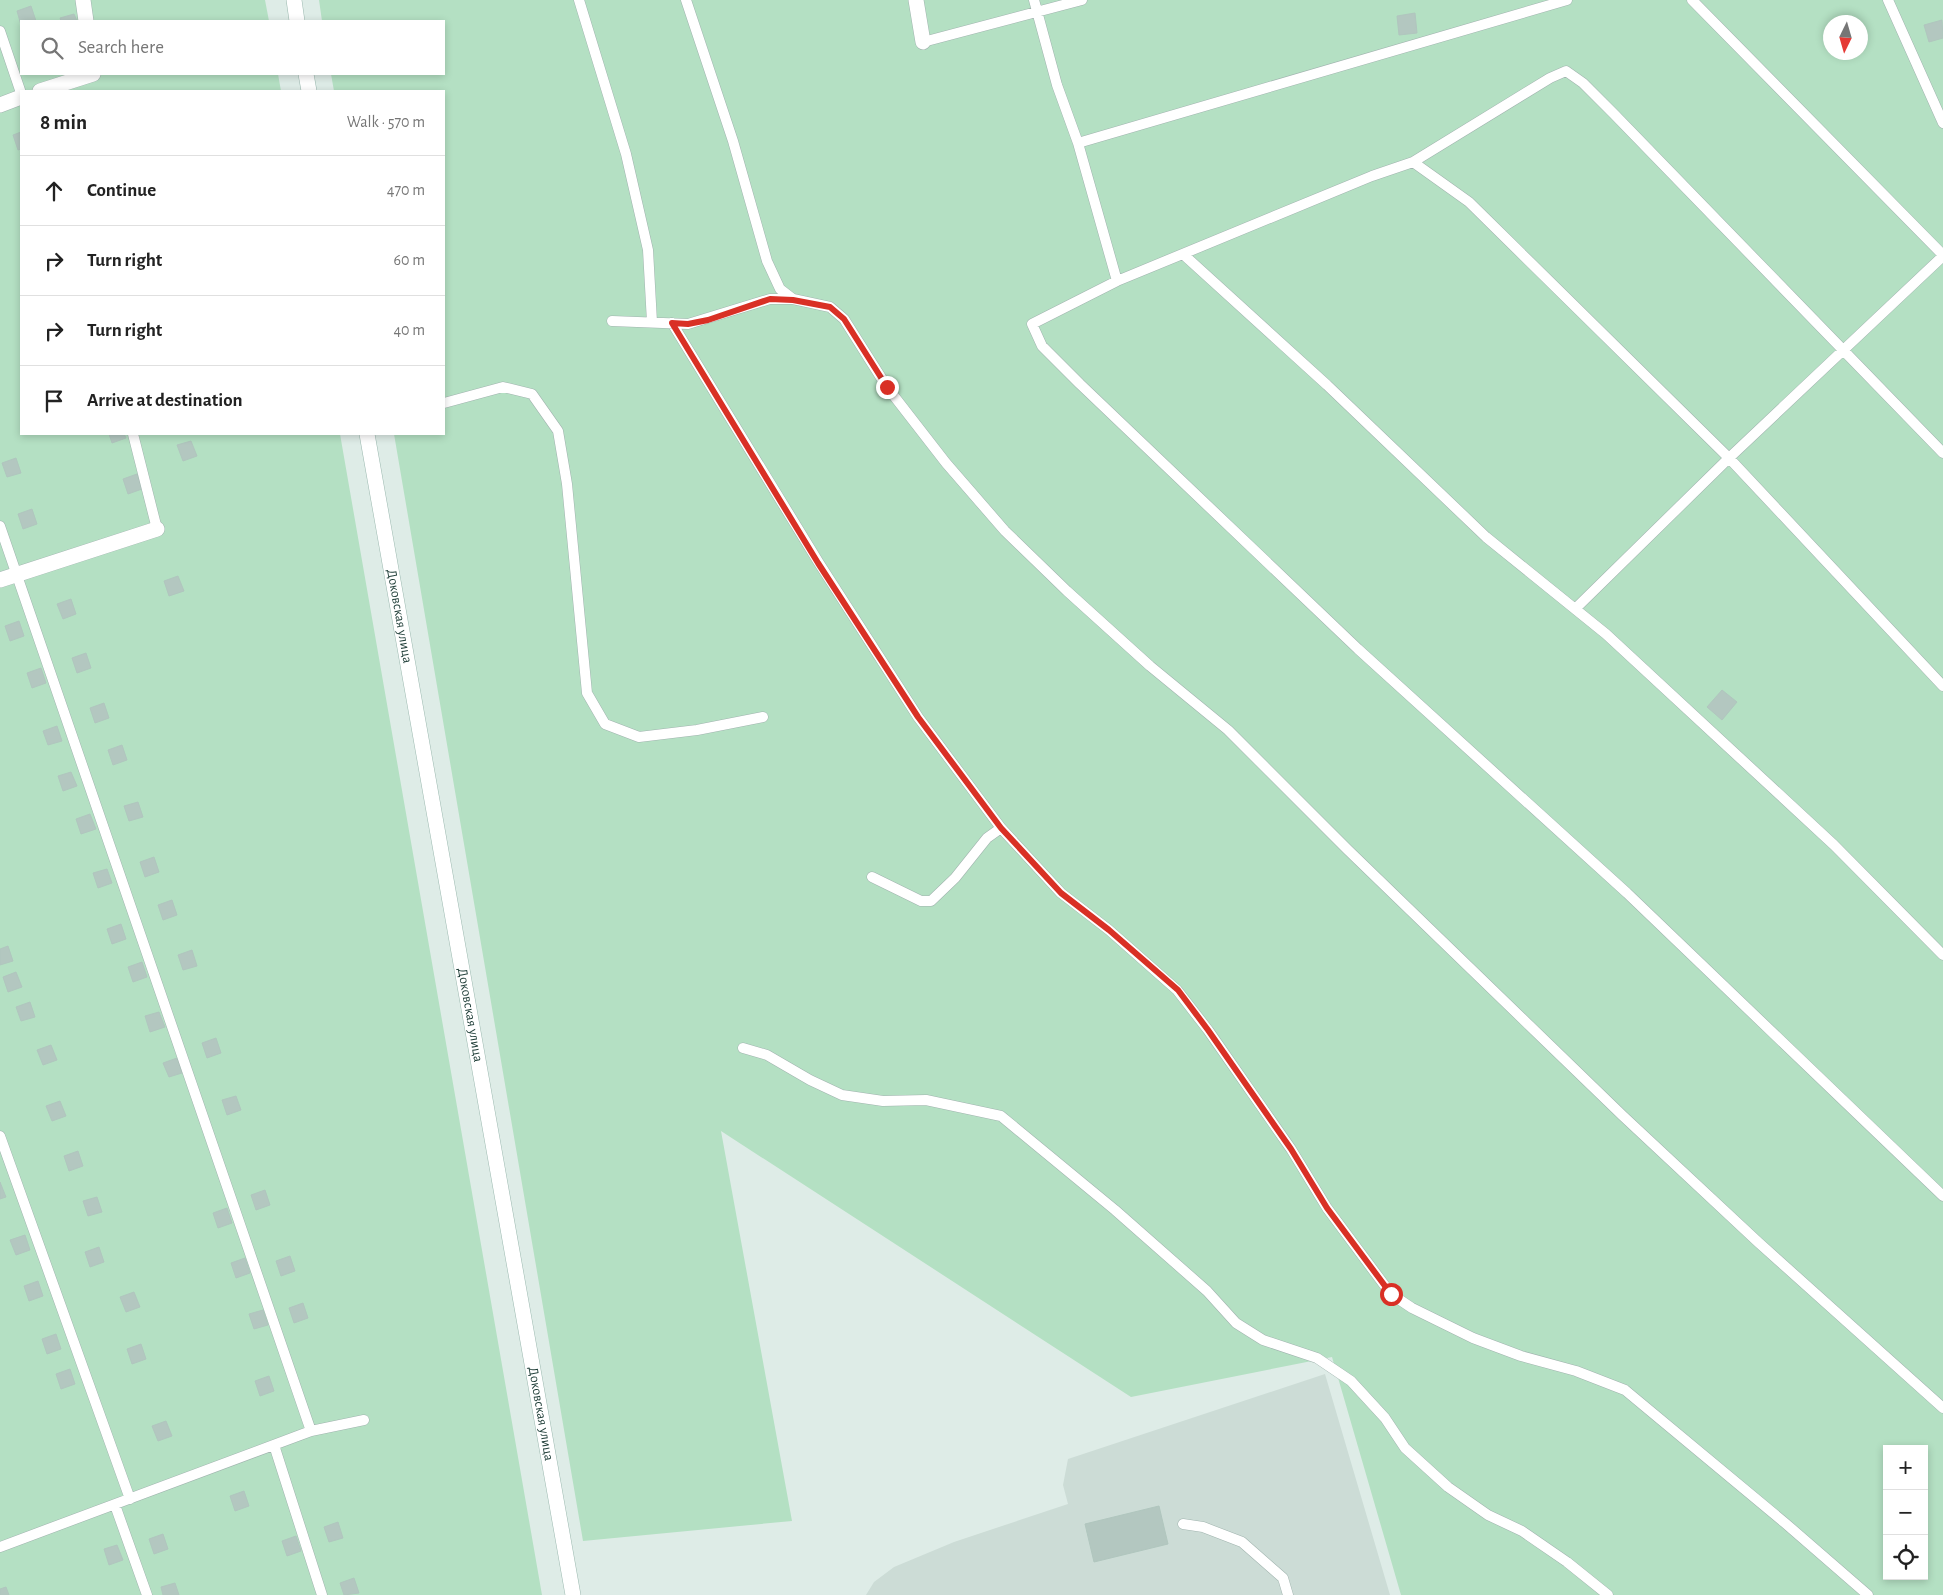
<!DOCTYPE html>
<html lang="en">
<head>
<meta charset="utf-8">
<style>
	body { margin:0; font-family:"Alegreya Sans",sans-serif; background:#f2f2f2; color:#222 }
	.controls { position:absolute; right:15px; bottom:15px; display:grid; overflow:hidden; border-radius:0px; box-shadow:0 2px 8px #0003 }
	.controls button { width:45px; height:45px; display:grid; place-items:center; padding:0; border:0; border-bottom:1px solid #e0e0e0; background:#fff; color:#222; font:25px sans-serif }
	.compass { position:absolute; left:1823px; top:15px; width:45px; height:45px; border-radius:50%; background:#fff; box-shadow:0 2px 8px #0003; rotate:185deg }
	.stop { position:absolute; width:15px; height:15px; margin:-11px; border:4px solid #d93025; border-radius:50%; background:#fff }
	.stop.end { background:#d93025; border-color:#fff; box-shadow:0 1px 5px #0008 }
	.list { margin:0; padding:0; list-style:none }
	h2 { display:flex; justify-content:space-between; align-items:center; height:65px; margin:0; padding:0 20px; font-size:21px }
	h2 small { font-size:16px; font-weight:400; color:#767676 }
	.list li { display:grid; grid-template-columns:32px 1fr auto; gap:15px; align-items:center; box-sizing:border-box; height:70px; padding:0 20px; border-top:1px solid #e0e0e0 }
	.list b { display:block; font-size:19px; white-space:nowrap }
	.list em { font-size:16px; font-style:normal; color:#767676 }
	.icon { flex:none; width:28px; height:28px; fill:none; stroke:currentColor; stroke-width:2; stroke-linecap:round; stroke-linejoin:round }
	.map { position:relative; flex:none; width:1943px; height:1595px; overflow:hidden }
	.search { position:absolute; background:#fff; box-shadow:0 2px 8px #0003; left:20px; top:20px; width:425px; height:55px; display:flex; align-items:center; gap:12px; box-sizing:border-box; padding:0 18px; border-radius:0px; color:#767676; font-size:19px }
	.panel { position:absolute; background:#fff; box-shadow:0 2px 8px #0003; left:20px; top:90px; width:425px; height:345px; border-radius:0px }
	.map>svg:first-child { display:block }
	.built { fill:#ccdcd6 }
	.green { fill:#b4e0c3; fill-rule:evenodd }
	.building { fill:#b3c7c0; stroke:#b0c6be }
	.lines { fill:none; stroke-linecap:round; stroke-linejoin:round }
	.lane-casing { stroke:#a1b4af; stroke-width:11 }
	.street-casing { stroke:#a1b4af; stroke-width:16 }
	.secondary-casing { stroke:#9cb9b0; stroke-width:16 }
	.lane { stroke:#fff; stroke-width:10 }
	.street { stroke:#fff; stroke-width:15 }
	.secondary { stroke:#fff; stroke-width:15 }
	.route { stroke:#d93025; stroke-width:6 }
	.labels { text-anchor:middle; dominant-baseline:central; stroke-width:4; stroke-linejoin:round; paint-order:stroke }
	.street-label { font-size:14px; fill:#1e3d37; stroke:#eff8f4 }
</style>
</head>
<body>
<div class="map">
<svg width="1943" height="1595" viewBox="0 0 1943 1595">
	<rect width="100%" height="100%" fill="#deece7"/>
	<!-- built -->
	<path class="built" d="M1325,1374L1390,1595H866L874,1582L894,1567L954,1542L1068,1504L1063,1485L1068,1459Z"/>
	<!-- green -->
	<path class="green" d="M0,0H265L269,21H21V74H278L281,91H21V434H340L542,1595H0Z
		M319,0H1943V1595H1401L1332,1357L1131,1397L721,1131L792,1521L583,1541L394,434H444V91H334L331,74H444V21H322ZM1830,22H1860V52H1830ZM1887,1449H1924V1576H1887Z"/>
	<!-- building -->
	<path class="building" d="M31,6L36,21H21V25L17,11Z
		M1415,13L1417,33L1399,35L1397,16Z
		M74,14L77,21H61L60,18Z
		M1942,20L1943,38L1929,42L1924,25Z
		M21,132V149L18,150L13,135Z
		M109,434H124L126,438L112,443Z
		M191,441L197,456L183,461L177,445Z
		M16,458L21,473L7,477L2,463Z
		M137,474L142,489L128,494L123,479Z
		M32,509L37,524L23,529L18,514Z
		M178,576L184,591L169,596L164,581Z
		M71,599L76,614L63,619L57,604Z
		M19,621L24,636L10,641L5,626Z
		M86,653L91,668L77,673L72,658Z
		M41,668L46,683L32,688L27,673Z
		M1722,690L1737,702L1722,720L1707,707Z
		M104,703L109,718L95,723L90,708Z
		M57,726L62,741L48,745L43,731Z
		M122,745L127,760L113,765L108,750Z
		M71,772L77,786L63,791L58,776Z
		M138,802L143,817L129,821L124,806Z
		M90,814L96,829L81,834L76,819Z
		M154,857L159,872L145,877L140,862Z
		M107,869L112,883L98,888L93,873Z
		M172,900L177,915L163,920L158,905Z
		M121,924L126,939L112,944L107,929Z
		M8,946L13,961L0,965V949Z
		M192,950L197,966L183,970L178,955Z
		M142,962L147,977L133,982L128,967Z
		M16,972L22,987L8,992L3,977Z
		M30,1002L35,1017L21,1021L16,1007Z
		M159,1012L165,1027L150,1032L145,1016Z
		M216,1038L221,1053L207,1058L202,1043Z
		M51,1045L57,1060L43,1065L37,1050Z
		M177,1058L182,1073L169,1077L163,1063Z
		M236,1096L241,1110L227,1115L222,1100Z
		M60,1101L66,1116L52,1121L46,1106Z
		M78,1151L83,1166L69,1171L64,1156Z
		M0,1182L6,1197L0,1199Z
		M265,1190L270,1205L256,1210L251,1195Z
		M97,1197L102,1212L88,1216L83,1201Z
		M227,1208L232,1223L218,1228L213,1213Z
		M25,1235L30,1250L16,1255L10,1240Z
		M99,1247L104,1262L90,1267L85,1252Z
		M290,1256L295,1271L281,1276L276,1261Z
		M245,1258L250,1273L236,1278L231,1263Z
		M38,1281L43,1296L29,1301L24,1286Z
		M134,1292L140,1307L126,1312L120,1297Z
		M303,1303L308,1318L294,1323L289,1308Z
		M263,1310L268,1325L254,1329L249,1314Z
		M56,1334L61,1349L47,1354L42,1339Z
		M141,1344L146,1359L132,1364L127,1349Z
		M70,1369L75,1384L61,1389L56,1374Z
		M269,1376L274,1391L260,1396L255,1381Z
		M166,1421L172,1436L158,1441L152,1426Z
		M244,1491L249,1506L235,1511L230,1496Z
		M1159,1506L1168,1544L1094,1562L1085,1524Z
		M338,1522L343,1538L329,1542L324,1527Z
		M163,1534L168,1549L154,1554L149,1539Z
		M296,1536L301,1551L287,1556L282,1541Z
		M117,1545L123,1560L109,1565L104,1549Z
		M354,1578L359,1593L344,1595L340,1583Z
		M175,1583L179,1595H163L161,1587Z
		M6,1587L9,1595H0V1589Z"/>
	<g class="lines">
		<!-- lane casing -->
		<g class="lane-casing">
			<path id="lane" d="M579,0L626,154L648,250L652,322
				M686,0L733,141L767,261L780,289L793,299L830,307L844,319L887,387L946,463L1005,531L1067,591L1150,666L1228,730L1348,850L1623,1116L1758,1242L1943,1408
				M1034,0L1057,85L1078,143L1117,281
				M1692,0L1943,255
				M1888,0L1943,123
				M0,31L21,93
				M923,42L1082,0
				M1078,143L1567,0
				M1413,162L1469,202L1729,458L1943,686
				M1184,255L1327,385L1486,537L1606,634L1834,845L1943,955
				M612,321L688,324L770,299H793
				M672,323L819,563L918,717L1001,828L1061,893L1109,930L1177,990L1208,1030L1291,1149L1327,1208L1391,1294L1412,1308L1473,1338L1521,1356L1576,1371L1625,1390L1785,1523L1868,1595
				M444,403L503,387L532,394L558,431L567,484L587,693L605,724L639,737L697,730L763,717
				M133,434L157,529
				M1943,453L1614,114L1583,83L1566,71L1550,78L1413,162L1372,176L1117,281L1032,324L1042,346L1080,384L1358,649L1627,893L1943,1196
				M0,526L311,1431
				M1575,609L1729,458L1943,256
				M872,877L921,901H931L955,878L987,838L1001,828
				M743,1048L767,1055L810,1080L842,1095L883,1101L926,1100L1001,1116L1115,1210L1207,1291L1236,1323L1263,1340L1317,1358L1351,1381L1385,1418L1405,1448L1448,1487L1488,1515L1522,1531L1567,1562L1608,1595
				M0,1136L130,1499
				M274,1445L322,1595
				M115,1505L147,1595
				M1183,1524L1203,1527L1242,1542L1283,1578L1288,1595
				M0,1547L311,1431L364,1420"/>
		</g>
		<!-- street casing -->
		<g class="street-casing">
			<path id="street" d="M83,0L86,21
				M916,0L923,42
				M40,91L93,74
				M0,105L21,97
				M0,580L157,529"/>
		</g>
		<!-- secondary casing -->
		<g class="secondary-casing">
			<g id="secondary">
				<path d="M294,0L297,21"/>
				<path d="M306,74L309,91"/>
				<path id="s1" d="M367,434L573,1595"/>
			</g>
		</g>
		<!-- lane -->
		<use href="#lane" class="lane"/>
		<!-- street -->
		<use href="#street" class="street"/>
		<!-- secondary -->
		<use href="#secondary" class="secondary"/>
	</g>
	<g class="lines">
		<!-- route -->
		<path class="route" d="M887,387L844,319L830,307L793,300L770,299L708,320L688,324L672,323L818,563L918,717L1001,828L1061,893L1109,930L1178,990L1208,1030L1291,1149L1327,1208L1391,1294"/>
	</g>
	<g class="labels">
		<!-- street labels -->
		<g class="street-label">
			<text stroke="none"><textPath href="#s1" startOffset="185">Доковская улица</textPath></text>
			<text stroke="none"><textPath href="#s1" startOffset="590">Доковская улица</textPath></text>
			<text stroke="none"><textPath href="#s1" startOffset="995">Доковская улица</textPath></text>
		</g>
	</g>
</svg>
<div class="controls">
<button>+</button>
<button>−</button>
<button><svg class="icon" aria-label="locate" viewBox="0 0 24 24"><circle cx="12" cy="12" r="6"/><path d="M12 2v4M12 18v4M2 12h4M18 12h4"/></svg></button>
</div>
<svg class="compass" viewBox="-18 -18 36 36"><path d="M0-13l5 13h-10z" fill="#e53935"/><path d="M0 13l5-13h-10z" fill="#767676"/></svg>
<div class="stop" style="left:1391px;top:1294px"></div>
<div class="stop end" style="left:887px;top:387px"></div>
<div class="search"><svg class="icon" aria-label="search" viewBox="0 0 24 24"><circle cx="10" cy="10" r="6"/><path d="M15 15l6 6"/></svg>Search here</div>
<section class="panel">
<h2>8 min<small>Walk · 570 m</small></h2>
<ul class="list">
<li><svg class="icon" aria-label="ahead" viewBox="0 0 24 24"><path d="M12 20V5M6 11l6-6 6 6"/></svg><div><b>Continue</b></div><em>470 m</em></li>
<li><svg class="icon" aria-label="right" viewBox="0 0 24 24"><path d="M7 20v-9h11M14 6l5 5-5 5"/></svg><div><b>Turn right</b></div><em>60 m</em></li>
<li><svg class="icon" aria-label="right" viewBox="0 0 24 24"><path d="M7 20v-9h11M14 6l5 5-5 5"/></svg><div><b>Turn right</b></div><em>40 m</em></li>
<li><svg class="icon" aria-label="arrive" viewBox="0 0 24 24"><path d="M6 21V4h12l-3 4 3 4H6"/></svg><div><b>Arrive at destination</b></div></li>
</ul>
</section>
</div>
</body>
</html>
